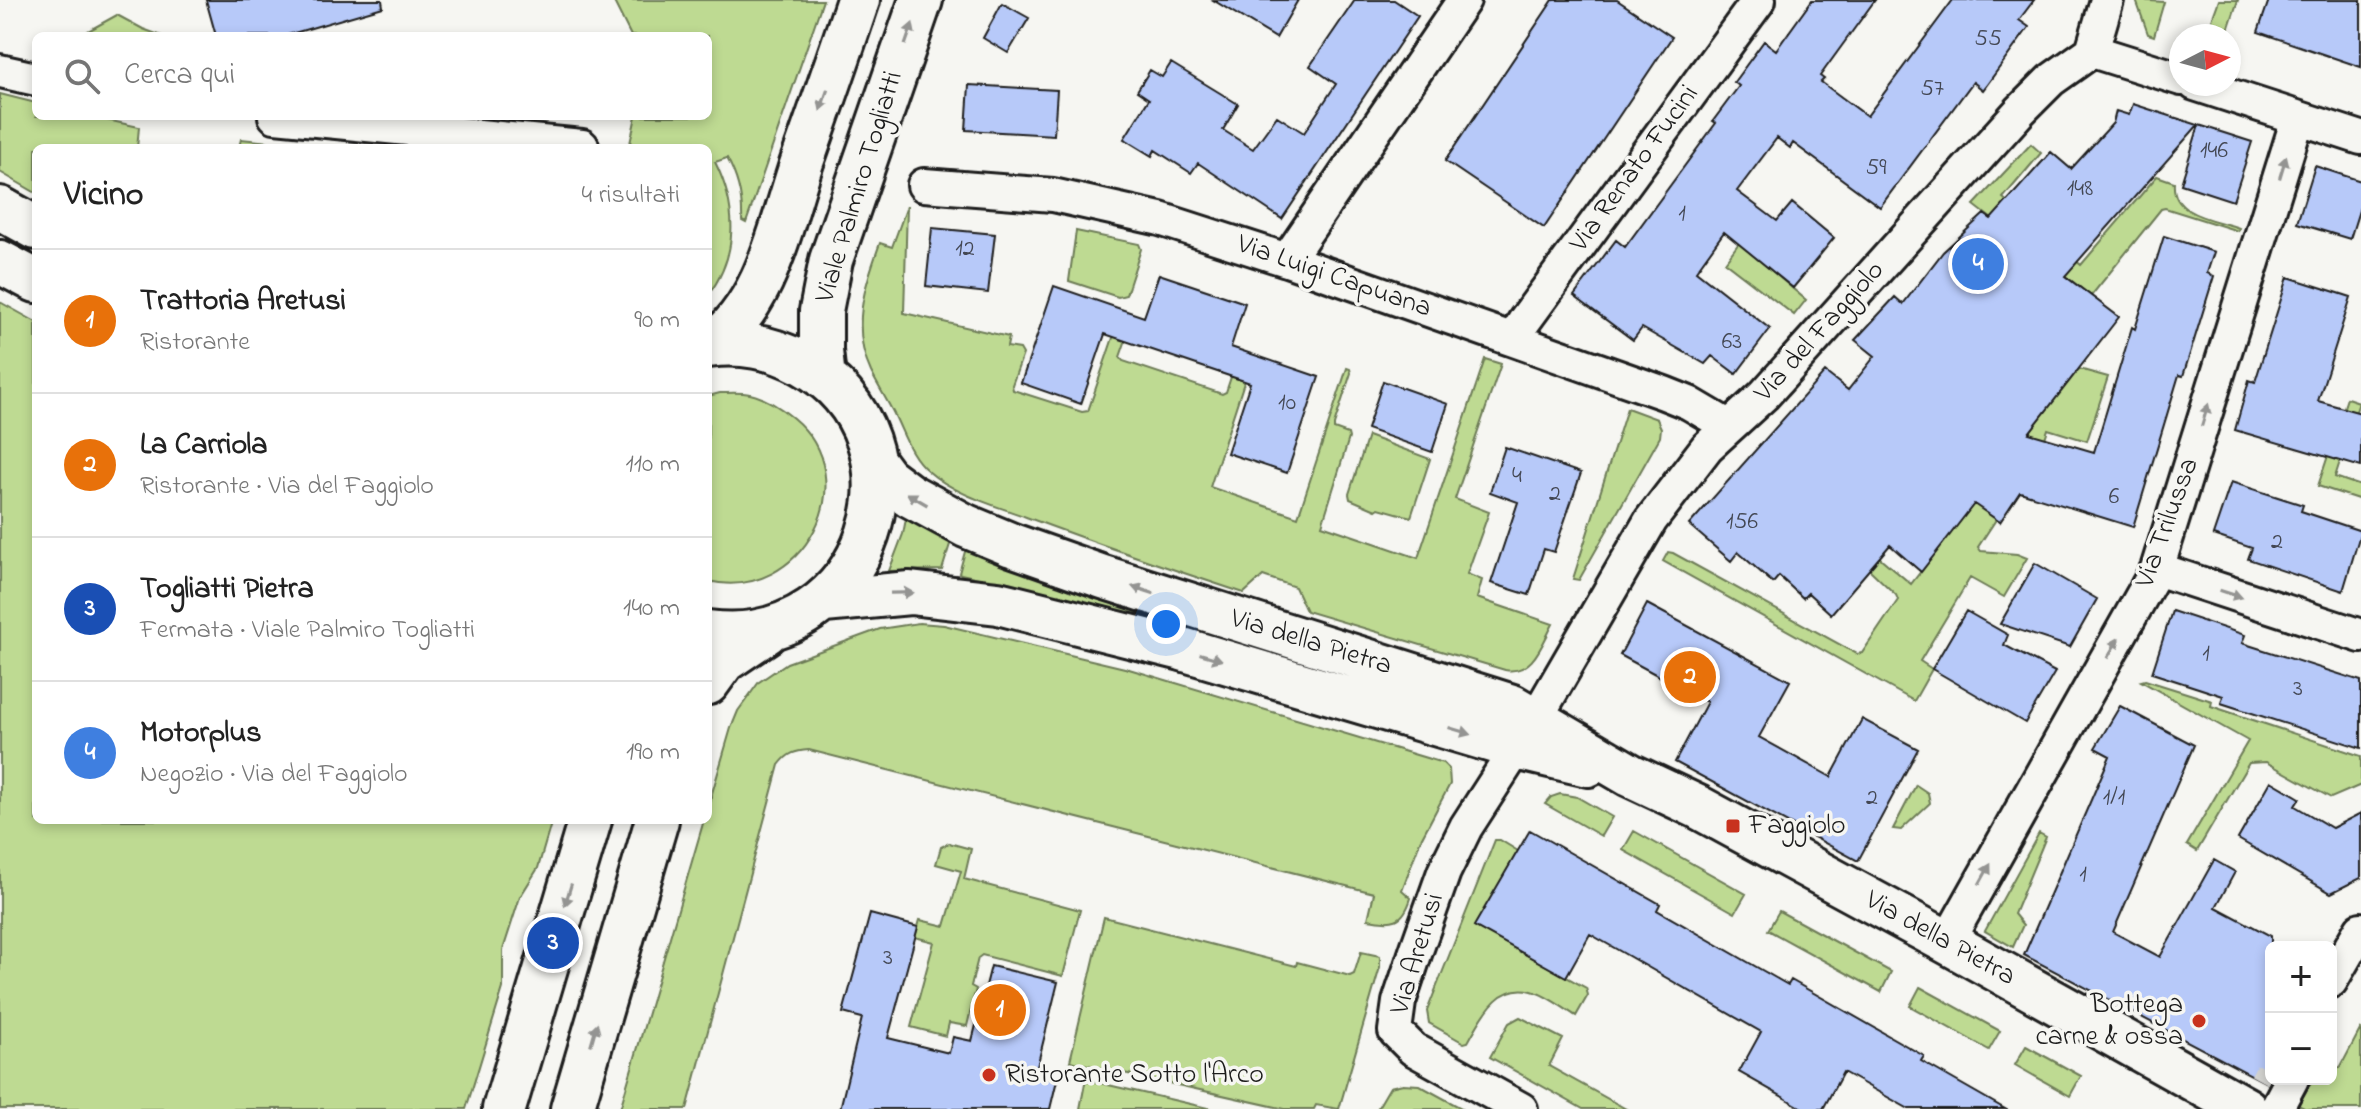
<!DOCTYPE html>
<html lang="it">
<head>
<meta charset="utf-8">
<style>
	body { margin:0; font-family:"Indie Flower",sans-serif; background:#f6f6f6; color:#222 }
	.controls { position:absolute; right:24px; bottom:24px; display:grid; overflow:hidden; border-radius:12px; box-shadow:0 4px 12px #0003 }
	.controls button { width:72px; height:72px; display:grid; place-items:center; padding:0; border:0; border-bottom:2px solid #e0e0e0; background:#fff; color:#222; font:40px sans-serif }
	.compass { position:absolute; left:2169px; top:24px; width:72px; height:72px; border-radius:50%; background:#fff; box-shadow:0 4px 12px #0003; rotate:84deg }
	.you { position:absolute; left:1166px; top:624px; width:28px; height:28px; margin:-20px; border:6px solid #fff; border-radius:50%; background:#1a73e8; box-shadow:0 0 0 12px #1a73e833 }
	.badge { display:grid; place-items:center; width:52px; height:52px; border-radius:50%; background:#111827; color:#fff; font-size:26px; font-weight:700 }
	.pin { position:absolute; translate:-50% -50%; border:4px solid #fff; box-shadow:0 2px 8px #0006 }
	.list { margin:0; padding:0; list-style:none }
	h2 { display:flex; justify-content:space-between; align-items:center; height:104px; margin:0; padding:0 32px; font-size:34px }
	h2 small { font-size:26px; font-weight:400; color:#767676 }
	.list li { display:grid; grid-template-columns:52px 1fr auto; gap:24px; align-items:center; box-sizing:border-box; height:144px; padding:0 32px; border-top:2px solid #e0e0e0 }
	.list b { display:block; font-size:30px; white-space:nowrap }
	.list p { margin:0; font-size:26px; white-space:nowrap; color:#767676 }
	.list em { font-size:26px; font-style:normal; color:#767676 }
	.icon { flex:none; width:44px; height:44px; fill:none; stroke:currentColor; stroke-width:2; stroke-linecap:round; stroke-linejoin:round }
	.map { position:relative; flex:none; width:2361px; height:1109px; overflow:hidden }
	.search { position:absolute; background:#fff; box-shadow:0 4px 12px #0003; left:32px; top:32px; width:680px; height:88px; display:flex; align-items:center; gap:20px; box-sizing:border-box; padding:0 28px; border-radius:12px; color:#767676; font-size:30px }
	.panel { position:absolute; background:#fff; box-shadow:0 4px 12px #0003; left:32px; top:144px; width:680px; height:680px; border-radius:12px }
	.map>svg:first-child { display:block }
	.green { fill:#beda92; stroke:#6d7b57; stroke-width:2 }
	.building { fill:#b7c9f9; stroke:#1c1c1c; stroke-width:2 }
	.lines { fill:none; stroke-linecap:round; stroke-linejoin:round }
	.minor-tunnel { stroke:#d5d5d2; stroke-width:32; stroke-dasharray:32 16; stroke-linecap:butt }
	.minor-casing { stroke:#1c1c1c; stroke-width:38 }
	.major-casing { stroke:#1c1c1c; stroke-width:48 }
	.minor { stroke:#f6f6f2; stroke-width:32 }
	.major { stroke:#f6f6f2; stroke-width:42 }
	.oneway { fill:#949492 }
	.poi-dot { fill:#c8321e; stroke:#f6f6f2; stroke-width:3 }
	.labels { text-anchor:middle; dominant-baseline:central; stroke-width:7; stroke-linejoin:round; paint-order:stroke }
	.number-label { font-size:24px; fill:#434753 }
	.street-label { font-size:28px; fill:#1c1c1c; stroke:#f6f6f2 }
	.poi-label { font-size:28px; fill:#1c1c1c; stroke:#f6f6f2; text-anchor:start }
</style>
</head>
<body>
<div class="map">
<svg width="2361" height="1109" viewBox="0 0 2361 1109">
	<rect width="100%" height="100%" fill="#f6f6f2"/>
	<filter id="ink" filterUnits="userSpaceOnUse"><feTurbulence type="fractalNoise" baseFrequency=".0125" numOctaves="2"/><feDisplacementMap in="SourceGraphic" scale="16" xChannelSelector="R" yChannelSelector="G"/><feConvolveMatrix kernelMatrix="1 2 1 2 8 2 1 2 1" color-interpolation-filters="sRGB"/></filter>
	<g filter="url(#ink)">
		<!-- green -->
		<path class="green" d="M613,0H823L746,223L742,221C743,199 738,178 727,158L715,162C737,206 739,255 708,295V148H629L636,116H708V36H631Z
			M2136,0L2164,2L2154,36L2148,34Z
			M2219,0H2238L2226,36H2206Z
			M117,15L143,29L162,36H79Z
			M0,94L36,103V116H89L139,127L137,148H36V193L0,172Z
			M241,139L329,148H243L239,147Z
			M2031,144L2041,153L2003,198L2081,265L2157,176L2174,182C2171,216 2214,219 2239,228L2238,231L2165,208L2161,209L2091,296L1974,205Z
			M907,206L904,313L1009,337L1007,347L1020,349L1023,354L1012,385L1013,390L1082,412L1088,411L1117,326L1129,331L1120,357L1123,361L1222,394L1226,392L1234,368L1247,373L1210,487L1298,517L1347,368L1350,369L1351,373L1334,425V429L1348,434L1349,438L1322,525L1418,558L1485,359L1501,364L1455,499L1489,512L1467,574L1482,580L1477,598L1553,624C1542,644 1533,675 1505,670L1306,611L1295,587L1263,576L1244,593C1171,569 1098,544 1026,517C994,505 954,494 928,471C910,456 904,434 894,414C887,400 878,386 871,372C850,327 865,286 880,243L892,247Z
			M1076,231L1139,244L1141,249L1126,295L1118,297L1069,281Z
			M1739,243L1806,300L1794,315L1725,262Z
			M0,302L36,322V820H552L538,868L520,897L503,950V988L466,1109H0Z
			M2079,369L2108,377L2087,441L2048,429L2041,451L1978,547L1981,551L2017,554L2027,558L2004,597L1970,578L1920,661L1932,669L1914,701L1663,561L1668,552L1673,553L1857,654L1862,653L1898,600L1896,595L1869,569L1866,546L1911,584Z
			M720,393C729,393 741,392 750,394C767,398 781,408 793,418C868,480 802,603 708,581V396Z
			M2347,398L2359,402L2335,477L2361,486V500L2318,486Z
			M1627,408L1657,419L1661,428L1660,437L1579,580L1573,579Z
			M1368,436L1430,459L1411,517L1379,508L1376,510L1350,499L1349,494Z
			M906,519L951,541L942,570L889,571L903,534Z
			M966,548L1112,602L1483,714L1480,720L1110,608L961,574L959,573Z
			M919,623L944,625L1129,669L1443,763L1449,769L1450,784L1421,839L1402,890L1411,898C1403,924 1393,923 1368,919L1374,893L809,750C795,751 788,753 779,765L687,1109H620L704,820H708V807L731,728L738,711L759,682L787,663L880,629Z
			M2145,680L2212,701L2211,706L2361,756V785L2331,798L2266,762L2249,763L2197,851L2187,845L2248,741L2141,681Z
			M1916,785L1928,793L1930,803L1901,830L1893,829Z
			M1560,794L1577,797L1612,817L1601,836L1545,804L1551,797Z
			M1634,831L1746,894L1735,913L1623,850Z
			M2039,833L2046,837L2014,914L2023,925L2013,947L1985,931Z
			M1495,840H1500L1518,851L1475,926L1586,988L1588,995L1576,1016C1563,1008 1547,995 1532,991C1497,982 1482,1018 1468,1042L1464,1043L1429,1023L1427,1011Z
			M949,843L971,849L964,879L1080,910L1063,976L982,955L978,958L971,986L976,989L967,1026L949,1023L946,1036L911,1027L934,942L915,937L920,920L945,926L961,871L936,864L941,847Z
			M1779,911L1891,972L1881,992L1768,930Z
			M1104,917L1296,966L1297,962L1350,976L1354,974L1361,952L1380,956V967L1339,1109L1316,1105L1314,1109H1285L1070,1061Z
			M1920,987L2000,1031L1989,1050L1910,1006Z
			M1520,1017L1563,1039L1549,1066L1626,1109H1583L1490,1057L1509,1023Z
			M2361,1028V1109H2306L2298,1105L2313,1079H2331V1063L2340,1068Z
			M2026,1046L2081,1076L2070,1096L2015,1065Z
			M1091,1081L1212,1109H1080L1085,1083Z
			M1403,1084L1419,1085L1463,1109H1377L1390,1087Z"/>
		<!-- building -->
		<path class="building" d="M206,0H382L383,7L284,36H216Z
			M1213,0H1298L1276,38Z
			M1355,0H1394L1418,16L1282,219L1198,163L1191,173L1155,150L1152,156L1124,139L1149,99L1137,91L1150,70L1162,77L1171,63L1238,104L1223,130L1253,149L1277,116L1304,133L1336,84L1310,66Z
			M1553,0H1617L1672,37L1544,228L1445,161Z
			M1812,0H1875L1820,76L1824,79L1821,82L1867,116L1953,0H2034L2019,20L2029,27L1983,90L1973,82L1880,207L1793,143L1790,148L1777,138L1737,191L1777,221L1792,203L1834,238L1793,288L1724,232L1696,271L1770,329L1736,374L1712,356L1705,364L1642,328L1633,340L1574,296L1616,240L1625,247L1716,123L1713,121L1739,86L1734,82L1764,41L1776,50Z
			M2269,0H2361V67L2258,32Z
			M1002,3L1029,18L1008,53L983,38Z
			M969,85L1057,90L1054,135L966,130Z
			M2133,104L2198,125L2065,276L2119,317L2029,433L2094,452L2132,327L2135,329L2164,236L2214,252L2207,273L2214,276L2183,376L2179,375L2133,527L2020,492L2000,522L1974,504L1921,572L1890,545L1831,614L1808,593L1803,598L1779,576L1773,583L1738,552L1731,561L1689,525L1825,372L1848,390L1875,356L1855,340L1895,297L1903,304L1943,252L1984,214L1991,219L2051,152L2071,169L2113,123L2116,111L2129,115Z
			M2199,125L2252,142L2233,201L2181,184Z
			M2315,166L2361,181V204L2350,239L2297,223Z
			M932,228L995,234L988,293L926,286Z
			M1159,274L1245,303L1231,347L1319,377L1287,473L1227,453L1250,383L1105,334L1081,404L1021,383L1054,286L1144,317Z
			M2288,277L2351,297L2318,401L2361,413V467L2235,430L2249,380L2255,382Z
			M1383,381L1448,404L1432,452L1367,429Z
			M1505,447L1581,473L1554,552L1544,549L1529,595L1491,583L1518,502L1490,492Z
			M2231,482L2303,505L2301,511L2361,531L2343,591L2248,559L2252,548L2213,535Z
			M2035,563L2097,599L2070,647L2000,624Z
			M1647,604L1790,681L1759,737L1831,777L1862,719L1918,749L1858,861L1675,762L1707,702L1620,655Z
			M1966,611L2008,635L2004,645L2055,672L2025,723L1932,669Z
			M2172,611L2245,635L2242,643L2361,681V748L2221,703L2223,696L2152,673Z
			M2120,706L2194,745L2113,932L2160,957L2214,860L2235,872L2216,907L2271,936V1078L2268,1084L2024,955L2110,756L2095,748Z
			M2271,781L2300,798L2295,806L2332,828L2361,813V878L2331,893L2238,839Z
			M1530,830L1660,904L1657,910L1788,985L1791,980L1924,1056L1921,1061L2005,1109H1909L1843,1072L1823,1109H1804L1739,1072L1761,1032L1590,934L1566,977L1474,926Z
			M870,914L918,927L888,1038L949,1053L953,1037L972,1041L991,966L1058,982L1035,1075L1057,1080L1050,1109H840L862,1018L843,1013Z"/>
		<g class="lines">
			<!-- minor-tunnel -->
			<path class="minor-tunnel" d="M2265,1083L2271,1072"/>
			<!-- minor casing -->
			<g class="minor-casing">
				<path id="minor" d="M2092,51L2181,79
					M2092,51L2107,0
					M0,71L36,79
					M2195,84L2361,138
					M275,116L582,146
					M924,185L1053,195L1160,219L1287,260L1664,393L1689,403L1728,426
					M1287,260L1464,0
					M1514,338L1525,320L1759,0
					M2157,569L2361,636
					M1947,942L2157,569L2298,118
					M2331,981L2361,929
					M1521,1109L1413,1049L1395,1031L1399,1002L1417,948L1444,872L1466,827L1535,720L1651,520L1707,447L1764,395L2020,111L2051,80L2092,51
					M2276,1109L2292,1079"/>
			</g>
			<!-- major casing -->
			<g class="major-casing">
				<path id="major" d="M0,208L36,228
					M0,262L36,281
					M711,345C767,305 781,224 802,162C821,108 840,54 858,0
					M708,346C742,341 772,347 802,363C939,439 871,653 708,632
					M824,378L821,351V311L831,260L921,0
					M874,462L885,477L909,495L966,526L1012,545L1103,577L1512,706L1630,775L1698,807L1947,942L2246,1109
					M824,601L910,593L998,603L1182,649L1516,748L1588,765
					M708,683L724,661L767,632
					M504,1109L590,820
					M572,1109L657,820"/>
			</g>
			<!-- minor -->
			<use href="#minor" class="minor"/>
			<!-- major -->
			<use href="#major" class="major"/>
		</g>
		<!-- one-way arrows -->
		<defs><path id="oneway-solid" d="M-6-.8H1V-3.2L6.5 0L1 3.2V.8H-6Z" transform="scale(2)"/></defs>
		<g class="oneway">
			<use href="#oneway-solid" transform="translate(909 34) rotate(-71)"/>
			<use href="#oneway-solid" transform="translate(824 100) rotate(109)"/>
			<use href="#oneway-solid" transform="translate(2283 167) rotate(-73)"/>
			<use href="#oneway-solid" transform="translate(2205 415) rotate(-73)"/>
			<use href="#oneway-solid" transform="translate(917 499) rotate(-150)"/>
			<use href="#oneway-solid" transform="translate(1143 590) rotate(-162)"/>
			<use href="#oneway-solid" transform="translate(902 593) rotate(-1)"/>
			<use href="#oneway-solid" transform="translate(2231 594) rotate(18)"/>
			<use href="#oneway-solid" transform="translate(2113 648) rotate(-60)"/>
			<use href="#oneway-solid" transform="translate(1211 657) rotate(17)"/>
			<use href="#oneway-solid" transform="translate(1460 731) rotate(17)"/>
			<use href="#oneway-solid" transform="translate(1985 874) rotate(-61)"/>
			<use href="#oneway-solid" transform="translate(568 895) rotate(107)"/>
			<use href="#oneway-solid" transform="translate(594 1034) rotate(-74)"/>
		</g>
	</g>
	<!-- markers -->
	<g class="poi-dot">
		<rect x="1725" y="818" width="16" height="16" rx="4"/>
		<circle cx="2199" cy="1021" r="8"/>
		<circle cx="989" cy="1075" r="8"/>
	</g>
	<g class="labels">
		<!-- number labels -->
		<g class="number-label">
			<text x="1988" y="39">55</text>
			<text x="1932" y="89">57</text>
			<text x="2214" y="151">146</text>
			<text x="1876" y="168">59</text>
			<text x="2080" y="189">148</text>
			<text x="1682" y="214">1</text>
			<text x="965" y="249">12</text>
			<text x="1732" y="342">63</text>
			<text x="1287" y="403">10</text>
			<text x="1517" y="476">4</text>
			<text x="1555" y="494">2</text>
			<text x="2114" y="497">6</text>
			<text x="1742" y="522">156</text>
			<text x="2277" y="542">2</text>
			<text x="2206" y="654">1</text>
			<text x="2298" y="689">3</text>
			<text x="1872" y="798">2</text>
			<text x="2114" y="798">1/1</text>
			<text x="2083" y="875">1</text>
			<text x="888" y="958">3</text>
		</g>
		<!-- street labels -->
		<g class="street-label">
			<text transform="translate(1635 169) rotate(-54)">Via Renato Fucini</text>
			<text transform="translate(860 187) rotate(-73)">Viale Palmiro Togliatti</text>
			<text transform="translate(1334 277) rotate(19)">Via Luigi Capuana</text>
			<text transform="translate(1820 332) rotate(-48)">Via del Faggiolo</text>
			<text transform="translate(2168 523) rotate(-70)">Via Trilussa</text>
			<text transform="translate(1311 643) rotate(17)">Via della Pietra</text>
			<text transform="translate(1940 939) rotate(29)">Via della Pietra</text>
			<text transform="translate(1418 954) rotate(-73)">Via Aretusi</text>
		</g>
		<!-- poi labels -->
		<g class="poi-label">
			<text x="1749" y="826">Faggiolo</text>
			<text x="2183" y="1005" text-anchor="end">Bottega<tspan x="2183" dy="32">carne &amp; ossa</tspan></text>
			<text x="1005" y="1075">Ristorante Sotto l'Arco</text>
		</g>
	</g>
</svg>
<div class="controls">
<button>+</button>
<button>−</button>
</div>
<svg class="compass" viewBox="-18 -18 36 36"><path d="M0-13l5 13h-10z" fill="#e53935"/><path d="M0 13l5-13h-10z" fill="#767676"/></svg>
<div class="you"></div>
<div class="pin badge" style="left:1000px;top:1010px;background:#e8710a">1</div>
<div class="pin badge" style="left:1690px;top:677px;background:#e8710a">2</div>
<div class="pin badge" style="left:553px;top:943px;background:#1a4fb4">3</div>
<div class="pin badge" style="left:1978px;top:264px;background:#3f7fe0">4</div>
<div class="search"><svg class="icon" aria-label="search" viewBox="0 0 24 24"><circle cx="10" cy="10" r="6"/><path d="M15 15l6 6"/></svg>Cerca qui</div>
<section class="panel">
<h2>Vicino<small>4 risultati</small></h2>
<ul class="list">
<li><span class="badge" style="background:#e8710a">1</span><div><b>Trattoria Aretusi</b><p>Ristorante</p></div><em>90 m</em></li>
<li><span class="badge" style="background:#e8710a">2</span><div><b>La Carriola</b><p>Ristorante · Via del Faggiolo</p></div><em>110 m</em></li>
<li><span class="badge" style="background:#1a4fb4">3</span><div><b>Togliatti Pietra</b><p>Fermata · Viale Palmiro Togliatti</p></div><em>140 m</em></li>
<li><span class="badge" style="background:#3f7fe0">4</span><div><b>Motorplus</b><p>Negozio · Via del Faggiolo</p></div><em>190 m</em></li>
</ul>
</section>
</div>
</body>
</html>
